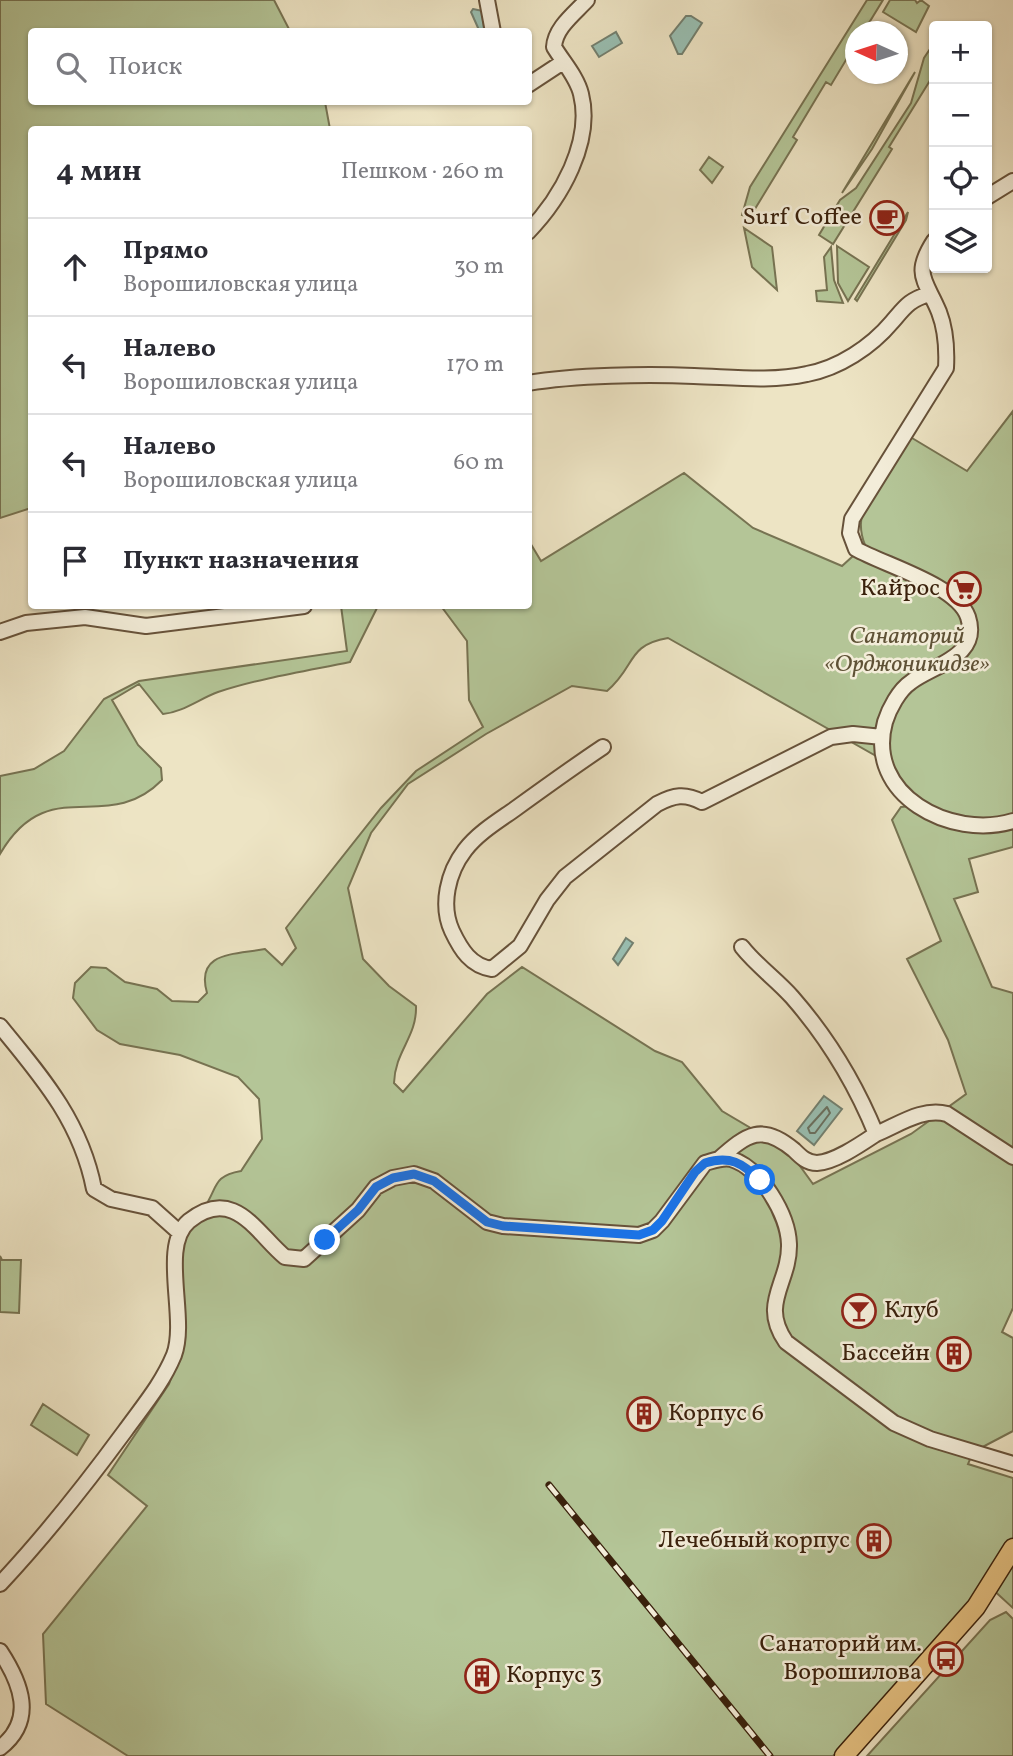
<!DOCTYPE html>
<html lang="ru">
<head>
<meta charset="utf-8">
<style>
	body { margin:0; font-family:Vollkorn,serif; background:#f2f2f3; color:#2b2b33 }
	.controls { position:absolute; right:21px; top:21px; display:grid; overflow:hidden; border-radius:7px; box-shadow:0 2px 5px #0004 }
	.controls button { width:63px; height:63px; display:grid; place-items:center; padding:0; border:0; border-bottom:2px solid #e1e1e2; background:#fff; color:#2b2b33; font:35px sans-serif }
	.compass { position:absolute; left:845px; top:21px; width:63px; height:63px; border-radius:50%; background:#fff; box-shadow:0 2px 5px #0004; rotate:273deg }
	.stop { position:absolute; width:21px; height:21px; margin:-16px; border:5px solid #1a73e8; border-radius:50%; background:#fff }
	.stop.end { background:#1a73e8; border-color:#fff; box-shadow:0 2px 7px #0008 }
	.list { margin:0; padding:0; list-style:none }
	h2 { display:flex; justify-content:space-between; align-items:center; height:91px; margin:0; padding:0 28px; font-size:30px }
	h2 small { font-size:23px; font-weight:400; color:#7c7c81 }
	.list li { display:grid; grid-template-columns:46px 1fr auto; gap:21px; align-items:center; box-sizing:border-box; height:98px; padding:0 28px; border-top:2px solid #e1e1e2 }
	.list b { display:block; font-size:26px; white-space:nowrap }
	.list p { margin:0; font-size:23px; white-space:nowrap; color:#7c7c81 }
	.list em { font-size:23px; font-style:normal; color:#7c7c81 }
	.icon { flex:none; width:38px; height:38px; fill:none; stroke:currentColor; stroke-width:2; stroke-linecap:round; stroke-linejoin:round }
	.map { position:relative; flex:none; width:1013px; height:1756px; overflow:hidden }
	.search { position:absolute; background:#fff; box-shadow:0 2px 5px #0004; left:28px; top:28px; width:504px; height:77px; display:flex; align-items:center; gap:18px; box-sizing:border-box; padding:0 24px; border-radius:7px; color:#7c7c81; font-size:26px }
	.panel { position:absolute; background:#fff; box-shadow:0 2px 5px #0004; left:28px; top:126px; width:504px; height:483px; border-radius:7px }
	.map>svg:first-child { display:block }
	.green { fill:#b4c597; stroke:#777352; stroke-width:2; fill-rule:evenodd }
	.water { fill:#99bfb2; stroke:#738070; stroke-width:2 }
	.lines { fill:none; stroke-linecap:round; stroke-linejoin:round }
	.shore { stroke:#6a705f; stroke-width:2 }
	.minor-casing { stroke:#67523a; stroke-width:18 }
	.major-casing { stroke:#3a210c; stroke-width:21 }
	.minor { stroke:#f3edd9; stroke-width:14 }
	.major { stroke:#e6c282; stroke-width:18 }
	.rail-casing { stroke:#3a210c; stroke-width:7 }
	.rail { stroke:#f3edd9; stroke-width:4.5; stroke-dasharray:13; stroke-linecap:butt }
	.route { stroke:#1a73e8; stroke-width:9 }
	.labels { text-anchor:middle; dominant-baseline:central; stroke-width:5; stroke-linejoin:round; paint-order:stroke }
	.poi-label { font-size:24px; fill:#3a210c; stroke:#f3edd9; text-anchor:end }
	.park-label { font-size:24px; font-style:italic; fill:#5f5236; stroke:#f3edd9 }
</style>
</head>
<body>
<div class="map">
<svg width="1013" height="1756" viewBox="0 0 1013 1756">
	<rect width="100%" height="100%" fill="#ede4c4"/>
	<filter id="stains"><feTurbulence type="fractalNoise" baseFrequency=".00286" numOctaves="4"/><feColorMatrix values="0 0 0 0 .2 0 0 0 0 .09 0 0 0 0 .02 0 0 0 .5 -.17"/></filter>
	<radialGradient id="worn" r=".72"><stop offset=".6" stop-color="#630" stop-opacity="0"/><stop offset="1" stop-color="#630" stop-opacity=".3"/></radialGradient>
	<!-- green -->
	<path class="green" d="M0,0H274L290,31L32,32V102H325L330,129L32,130L31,508L0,518Z
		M867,0H883L864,31L856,32L855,45L831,85L826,82L793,137L797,140L750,217L742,215L750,187Z
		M890,0H915L917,3L921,0L929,6L916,32L883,12Z
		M934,43V74L889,147L892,149L833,244L819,235L840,200L856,188L911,103L924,58Z
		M915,72L872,149L842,193Z
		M709,157L723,167L712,183L700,170Z
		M908,212L906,220L857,301L855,299Z
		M744,228L772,247L777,290L752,267Z
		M837,246L869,267L848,301L838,283Z
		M831,247L834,280L843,303L817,301L816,291L827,290L824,257Z
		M1013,411V847L969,859L978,892L954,899L992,987L1013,993V1308L1002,1332L1013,1338V1431L973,1452L968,1464L1013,1478V1608L990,1587L833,1756H128L46,1704L43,1634L147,1506L108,1475L169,1384L180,1352L181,1225C188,1220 199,1215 204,1208C218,1188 212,1176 241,1171L262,1139L259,1099L238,1077L180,1055L120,1044L97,1030L73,998L75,983L91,967L106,968L125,982L157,989L172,1001L198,1002L207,993C195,951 235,955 265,949L282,965L296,948L286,928L381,808L416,771L483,727L469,700L467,641L441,606H528L529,541L541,561L684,473L753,528L842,566L865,545C848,505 887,466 907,435L967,471ZM668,638L883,760L914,806L901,807L892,820L941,941L907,959L948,1040L966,1094L911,1134L813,1184L797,1162L771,1140L722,1111L682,1062L655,1051L522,967L487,994L403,1092L394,1083C395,1051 417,1037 416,1006L389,986L363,959L348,888L371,833L408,784L486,734L572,686L607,691C636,667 626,645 668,638Z
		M341,606H378L350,662C306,671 261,678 218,692C199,699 183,712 163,714L139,684L112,700L138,745L161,768L162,780C106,837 49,770 0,854V776L34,769L64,751L104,699L139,681L347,651Z
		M0,1256L2,1260H21L19,1313L0,1312Z
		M43,1404L89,1435L77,1455L31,1425Z
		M1006,1612L1013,1619V1756H867L990,1620Z"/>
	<!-- water -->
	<path class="water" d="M473,9L483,11L484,31L479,30L471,12Z
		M686,16H691L702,23L682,54H678L670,36Z
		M616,32L622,43L599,57L592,46Z
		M626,938L633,943L618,965L613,959Z
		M824,1096L842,1109L814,1145L797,1131Z"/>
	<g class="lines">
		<!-- shore -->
		<path class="shore" d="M827,1107L830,1113L815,1133H810L808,1128Z"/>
		<!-- minor casing -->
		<g class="minor-casing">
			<path id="minor" d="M487,0L493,32
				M528,85L563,62
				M987,197L1013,181
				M528,232C561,198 593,142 581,94C577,77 563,62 554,47C555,28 574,14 587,0
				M934,241C912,275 926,280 939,312C946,330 947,349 946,368L852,519L850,533L856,549C884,565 957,585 968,617C981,657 933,665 911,682C899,690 889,709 885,722C865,795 951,840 1013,821
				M528,383C575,375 647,374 694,376C731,377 771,382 807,374C839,368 871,347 892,322C905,307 909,300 929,294
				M0,632L26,623L85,617L146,626L304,606
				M603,747C573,767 544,788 515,809C498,821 478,833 465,850C448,872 440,905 452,931C461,950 471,966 492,969L520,946L547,900L565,877L657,804C674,795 685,793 702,802L831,737L853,734L882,737
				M0,1026C42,1077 81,1122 94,1189L111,1199L152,1208L180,1233
				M876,1134C898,1125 923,1107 947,1114L1013,1157
				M719,1159C747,1134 762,1123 794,1150C801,1157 807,1163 817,1163C835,1162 861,1144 876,1134C856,1085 827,1037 792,997C776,979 757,966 742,947
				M0,1584C45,1536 86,1484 125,1431C143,1406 162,1384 174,1355C188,1318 159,1246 189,1221C234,1185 257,1234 285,1257L304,1259L358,1210L376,1187L393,1178L414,1174L434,1181L487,1222L503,1226L639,1235L653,1230L662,1221L705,1163C713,1161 722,1157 731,1159C761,1168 788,1215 789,1244C790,1283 759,1303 786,1342L894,1423L930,1439L1013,1464
				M0,1651C21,1683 36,1720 0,1748"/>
		</g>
		<!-- major casing -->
		<g class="major-casing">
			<path id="major" d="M844,1756L976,1607L1013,1548"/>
		</g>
		<!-- minor -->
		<use href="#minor" class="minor"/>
		<!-- major -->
		<use href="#major" class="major"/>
		<!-- rail casing -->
		<g class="rail-casing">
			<path id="rail" d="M549,1485L770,1756"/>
		</g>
		<!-- rail -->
		<use href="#rail" class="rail"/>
	</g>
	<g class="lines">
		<!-- route -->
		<path class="route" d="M325,1240L358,1210L376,1187L393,1178L414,1174L434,1181L487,1222L503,1226L639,1235L653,1230L662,1221L695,1172L705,1163C730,1155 742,1163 760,1180"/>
	</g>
	<!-- icons -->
	<defs>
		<g id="cafe-ring" transform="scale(1.75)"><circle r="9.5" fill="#f3edd9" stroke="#8f2418" stroke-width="1.5"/><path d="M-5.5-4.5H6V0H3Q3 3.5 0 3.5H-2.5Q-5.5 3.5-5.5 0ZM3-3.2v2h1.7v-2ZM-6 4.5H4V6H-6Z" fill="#8f2418"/></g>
		<g id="supermarket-ring" transform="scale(1.75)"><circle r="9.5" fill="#f3edd9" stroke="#8f2418" stroke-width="1.5"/><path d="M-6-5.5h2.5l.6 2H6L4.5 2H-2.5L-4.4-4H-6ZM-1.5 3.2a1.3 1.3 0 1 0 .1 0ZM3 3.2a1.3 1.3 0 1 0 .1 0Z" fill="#8f2418"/></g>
		<g id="bar-ring" transform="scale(1.75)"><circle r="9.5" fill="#f3edd9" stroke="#8f2418" stroke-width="1.5"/><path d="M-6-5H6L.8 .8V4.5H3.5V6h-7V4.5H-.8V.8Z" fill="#8f2418"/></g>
		<g id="building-ring" transform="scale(1.75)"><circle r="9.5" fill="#f3edd9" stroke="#8f2418" stroke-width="1.5"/><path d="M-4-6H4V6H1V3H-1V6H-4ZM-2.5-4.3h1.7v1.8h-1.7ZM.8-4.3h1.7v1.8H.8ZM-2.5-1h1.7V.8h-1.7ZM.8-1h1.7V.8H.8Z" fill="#8f2418"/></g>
		<g id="bus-ring" transform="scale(1.75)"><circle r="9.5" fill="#f3edd9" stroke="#8f2418" stroke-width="1.5"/><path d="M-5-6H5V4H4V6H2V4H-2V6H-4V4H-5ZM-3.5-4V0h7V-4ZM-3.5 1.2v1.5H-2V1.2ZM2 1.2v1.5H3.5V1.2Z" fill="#8f2418"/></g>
	</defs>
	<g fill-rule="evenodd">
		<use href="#cafe-ring" x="887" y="218"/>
		<use href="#supermarket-ring" x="964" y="589"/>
		<use href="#bar-ring" x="859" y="1311"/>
		<use href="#building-ring" x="954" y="1354"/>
		<use href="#building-ring" x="644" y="1414"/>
		<use href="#building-ring" x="874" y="1541"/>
		<use href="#bus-ring" x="946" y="1659"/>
		<use href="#building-ring" x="482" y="1676"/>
	</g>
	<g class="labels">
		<!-- poi labels -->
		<g class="poi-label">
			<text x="862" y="218">Surf Coffee</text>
			<text x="940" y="589">Кайрос</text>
			<text x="884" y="1311" text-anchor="start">Клуб</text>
			<text x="930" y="1354">Бассейн</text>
			<text x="668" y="1414" text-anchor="start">Корпус 6</text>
			<text x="850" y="1541">Лечебный корпус</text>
			<text x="922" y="1645">Санаторий им.<tspan x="922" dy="28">Ворошилова</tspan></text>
			<text x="506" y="1676" text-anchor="start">Корпус 3</text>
		</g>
		<!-- park labels -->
		<g class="park-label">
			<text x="907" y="637">Санаторий<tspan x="907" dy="28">«Орджоникидзе»</tspan></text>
		</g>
	</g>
	<rect width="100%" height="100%" filter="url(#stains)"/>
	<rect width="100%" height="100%" fill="url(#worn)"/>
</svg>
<div class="controls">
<button>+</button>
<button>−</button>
<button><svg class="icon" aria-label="locate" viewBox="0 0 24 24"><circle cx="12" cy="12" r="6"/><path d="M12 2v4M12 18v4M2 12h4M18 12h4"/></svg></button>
<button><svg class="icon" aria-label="layers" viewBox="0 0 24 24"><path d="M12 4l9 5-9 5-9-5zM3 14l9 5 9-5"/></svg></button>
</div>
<svg class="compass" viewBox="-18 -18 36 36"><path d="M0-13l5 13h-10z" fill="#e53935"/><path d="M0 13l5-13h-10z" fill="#7c7c81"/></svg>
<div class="stop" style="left:760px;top:1180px"></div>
<div class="stop end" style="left:325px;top:1240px"></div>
<div class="search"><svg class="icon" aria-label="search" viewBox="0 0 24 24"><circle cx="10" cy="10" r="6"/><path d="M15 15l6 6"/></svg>Поиск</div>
<section class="panel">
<h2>4 мин<small>Пешком · 260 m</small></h2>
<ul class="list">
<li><svg class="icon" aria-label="ahead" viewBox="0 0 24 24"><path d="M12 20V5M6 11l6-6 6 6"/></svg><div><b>Прямо</b><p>Ворошиловская улица</p></div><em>30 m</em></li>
<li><svg class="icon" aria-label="left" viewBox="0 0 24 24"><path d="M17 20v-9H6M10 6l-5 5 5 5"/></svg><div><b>Налево</b><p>Ворошиловская улица</p></div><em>170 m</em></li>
<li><svg class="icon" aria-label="left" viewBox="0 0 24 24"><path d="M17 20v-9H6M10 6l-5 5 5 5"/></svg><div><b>Налево</b><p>Ворошиловская улица</p></div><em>60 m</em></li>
<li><svg class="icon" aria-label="arrive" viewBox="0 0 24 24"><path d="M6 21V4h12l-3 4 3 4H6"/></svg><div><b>Пункт назначения</b></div></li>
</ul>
</section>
</div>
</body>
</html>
